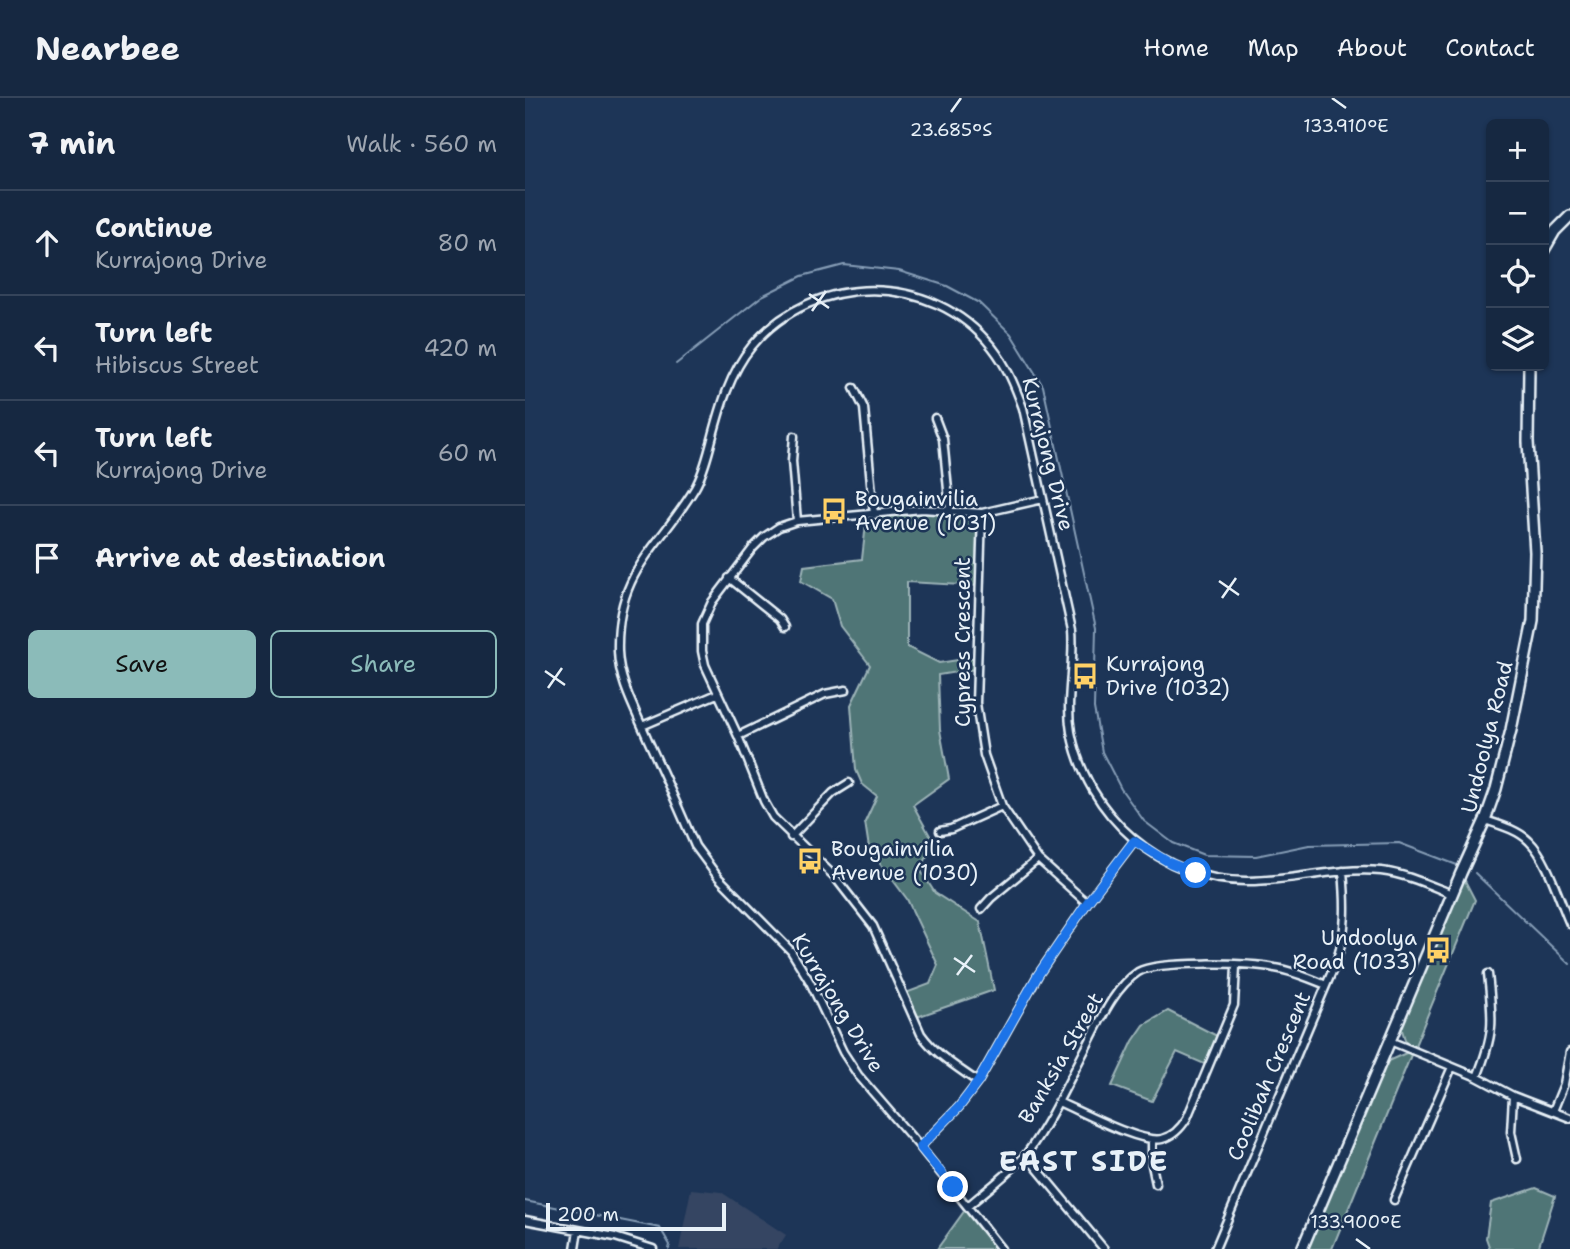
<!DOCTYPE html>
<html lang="en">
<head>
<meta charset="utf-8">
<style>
	body { margin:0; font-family:"Shantell Sans",sans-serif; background:#1f3048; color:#f1f3f6 }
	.controls { position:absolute; right:21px; top:21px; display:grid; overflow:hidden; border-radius:10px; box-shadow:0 2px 5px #0004 }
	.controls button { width:63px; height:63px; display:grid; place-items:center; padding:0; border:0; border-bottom:2px solid #35445a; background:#162841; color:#f1f3f6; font:35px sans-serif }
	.scale { position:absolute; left:21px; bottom:18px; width:180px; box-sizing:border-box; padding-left:7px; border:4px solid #e8f1f8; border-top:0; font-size:19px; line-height:24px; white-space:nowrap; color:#e8f1f8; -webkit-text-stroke:5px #1d3557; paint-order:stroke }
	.stop { position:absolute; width:21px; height:21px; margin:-16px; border:5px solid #1a73e8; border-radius:50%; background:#fff }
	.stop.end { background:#1a73e8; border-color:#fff; box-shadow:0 2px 7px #0008 }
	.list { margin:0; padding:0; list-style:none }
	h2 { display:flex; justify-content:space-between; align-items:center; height:91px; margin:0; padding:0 28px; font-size:30px }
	h2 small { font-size:23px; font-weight:400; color:#9ea6b1 }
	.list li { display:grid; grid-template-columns:46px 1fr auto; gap:21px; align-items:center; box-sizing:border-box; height:105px; padding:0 28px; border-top:2px solid #35445a }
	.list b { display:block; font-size:26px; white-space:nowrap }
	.list p { margin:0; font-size:23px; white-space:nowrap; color:#9ea6b1 }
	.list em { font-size:23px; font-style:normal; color:#9ea6b1 }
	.actions { display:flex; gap:14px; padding:21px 28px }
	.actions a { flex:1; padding:16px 0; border:2px solid #8bbbb9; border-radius:10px; text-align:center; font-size:24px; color:#8bbbb9 }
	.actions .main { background:#8bbbb9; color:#111 }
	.icon { flex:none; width:38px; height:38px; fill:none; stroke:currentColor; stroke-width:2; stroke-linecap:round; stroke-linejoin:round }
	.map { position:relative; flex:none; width:1045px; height:1151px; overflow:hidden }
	header { display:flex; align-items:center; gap:42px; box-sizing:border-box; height:98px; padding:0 35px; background:#162841; border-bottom:2px solid #35445a }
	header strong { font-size:33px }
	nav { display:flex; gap:38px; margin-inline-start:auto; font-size:24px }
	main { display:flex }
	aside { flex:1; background:#162841 }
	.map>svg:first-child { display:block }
	.built { fill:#344562 }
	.green { fill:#507576; stroke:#9cb3b7; stroke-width:2 }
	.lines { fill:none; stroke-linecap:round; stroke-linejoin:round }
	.stream { stroke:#869db6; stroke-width:2 }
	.street-casing { stroke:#e8f1f8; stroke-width:11 }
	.secondary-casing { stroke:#e8f1f8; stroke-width:14 }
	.street { stroke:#1d3557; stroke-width:6 }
	.secondary { stroke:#1d3557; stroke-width:9 }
	.route { stroke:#1a73e8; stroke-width:9 }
	.ticks { fill:none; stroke:#e8f1f8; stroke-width:2.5 }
	.labels { text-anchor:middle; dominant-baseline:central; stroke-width:5; stroke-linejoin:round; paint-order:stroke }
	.street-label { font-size:21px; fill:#e8f1f8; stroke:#1d3557 }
	.poi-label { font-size:21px; fill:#e8f1f8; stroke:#1d3557; text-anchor:start }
	.district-label { font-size:28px; font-weight:bold; letter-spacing:2px; fill:#e8f1f8; stroke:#1d3557 }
	.ticks-label { font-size:18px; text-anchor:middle; fill:#e8f1f8; stroke:#1d3557; stroke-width:5; stroke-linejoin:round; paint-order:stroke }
</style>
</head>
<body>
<header>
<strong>Nearbee</strong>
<nav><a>Home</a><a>Map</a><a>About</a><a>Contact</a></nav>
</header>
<main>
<aside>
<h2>7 min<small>Walk · 560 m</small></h2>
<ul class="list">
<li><svg class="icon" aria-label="ahead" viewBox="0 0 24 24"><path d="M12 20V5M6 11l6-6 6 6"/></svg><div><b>Continue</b><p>Kurrajong Drive</p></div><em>80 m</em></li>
<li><svg class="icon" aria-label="left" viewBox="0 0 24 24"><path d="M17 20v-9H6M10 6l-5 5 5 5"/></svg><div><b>Turn left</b><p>Hibiscus Street</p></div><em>420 m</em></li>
<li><svg class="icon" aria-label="left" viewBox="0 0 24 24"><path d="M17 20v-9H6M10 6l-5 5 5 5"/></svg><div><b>Turn left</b><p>Kurrajong Drive</p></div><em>60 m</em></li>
<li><svg class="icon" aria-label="arrive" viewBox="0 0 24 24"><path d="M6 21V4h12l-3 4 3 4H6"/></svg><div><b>Arrive at destination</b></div></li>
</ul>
<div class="actions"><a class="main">Save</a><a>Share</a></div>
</aside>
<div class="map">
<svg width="1045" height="1151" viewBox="0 0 1045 1151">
	<rect width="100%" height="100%" fill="#1d3557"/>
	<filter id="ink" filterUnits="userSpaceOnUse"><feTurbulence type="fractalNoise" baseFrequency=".0143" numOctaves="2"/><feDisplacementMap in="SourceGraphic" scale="14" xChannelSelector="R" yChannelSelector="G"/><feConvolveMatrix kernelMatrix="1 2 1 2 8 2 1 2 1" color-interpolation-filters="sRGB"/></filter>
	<g filter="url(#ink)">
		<!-- built -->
		<path class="built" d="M166,1091L196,1094L261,1137L252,1151H154Z"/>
		<!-- green -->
		<path class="green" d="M397,411L457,415L455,488L382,484V549L414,565L452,559L451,571L413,577L415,632L424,681L388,707L408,743L396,773L410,795L455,824L469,892L389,920L378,896L405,886L413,867L382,801L344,750L340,724L352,698L337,686L331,672L326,607L345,567L315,528L307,501L276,483L279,468L337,461L342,417Z
			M936,775L950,802L889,950L881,945L874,922Z
			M643,913L696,940L684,968L652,954L627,1003L587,988L608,943L619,927Z
			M888,952L807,1151H777L856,966Z
			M1011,1090L1030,1098L1013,1151H965L961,1140L966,1105Z
			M443,1108L476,1151H412Z"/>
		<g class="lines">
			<!-- stream -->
			<path class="stream" d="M151,266L237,198L277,178L319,167L374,173L422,188L454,205L486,236L518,288L571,530L569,610L577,654L596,691L619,723L648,745L679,757L731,758L784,747L874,745L932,767
				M950,775L1045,866
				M0,1103L135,1130L145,1147L144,1151"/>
			<!-- street casing -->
			<g class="street-casing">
				<path id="street" d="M329,290L339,310L349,417
					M410,320L418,341L425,412
					M269,338L267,363L272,423
					M457,415L451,605L459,657L477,708L513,761L562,805
					M204,480L255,521L260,529
					M117,628L192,596
					M213,638L300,596L321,592
					M960,722C975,727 993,732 1004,743C1023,761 1034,802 1045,826
					M415,733L426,731L477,708
					M266,739L308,695L324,685
					M456,811L466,800L513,761
					M865,943L952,979L988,998L1045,1020
					M952,979C970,934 968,923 963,876
					M453,984C432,969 411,957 396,936L348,828L309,778L248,719L239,703L213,638L180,567L177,553V526L187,504L228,450L239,439L254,429L272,423L397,411L457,415L518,401
					M988,998L986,1034L992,1061
					M533,1004C555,1013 616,1046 637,1041C649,1038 656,1030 662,1020L709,907L711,868
					M1028,1013L1039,986L1045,954
					M627,1042V1067L631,1086
					M395,1049L434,1009L453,984L513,877L562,805L609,743
					M501,1057L579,1151
					M869,1102L927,969
					M443,1108C460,1093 489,1072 502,1055C526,1022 543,984 562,948C575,923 589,890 613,874C633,862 726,865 750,870C768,873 784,880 801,887
					M0,1122L90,1139L128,1151
					M50,1151L53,1132
					M476,1151L395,1049L333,977L318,954L285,884L266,853L193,779L170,748C155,713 139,677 123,642C111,613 94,585 93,553C91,473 134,450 170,390C178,376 182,360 186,345C195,311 204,276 227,248C289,174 406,173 467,249C482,268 490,288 498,310L547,532C550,566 540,601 546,634C562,717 636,784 723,783C767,783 811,769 856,773C881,776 904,787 927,796
					M690,1151L811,864C822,833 821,806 818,773"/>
			</g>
			<!-- secondary casing -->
			<g class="secondary-casing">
				<path id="secondary" d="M1019,152L1030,133L1045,118
					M777,1151L936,775L960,722L971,691L986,632L1008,523L1010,454L1003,344L1004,268"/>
			</g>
			<!-- street -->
			<use href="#street" class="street"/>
			<!-- secondary -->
			<use href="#secondary" class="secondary"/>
		</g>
	</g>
	<g class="lines" filter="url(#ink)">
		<!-- route -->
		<path class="route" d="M428,1089L395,1049L434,1009L453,984L513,877L562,805L609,743L645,765L671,775"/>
	</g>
	<!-- ticks -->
	<path class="ticks" d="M807,0L821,10M426,14L436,0M284,196L304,210M287,213L301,193M694,483L714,497M697,500L711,480M20,573L40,587M23,590L37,570M429,860L450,874M432,877L447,857M831,1141L845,1151"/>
	<!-- icons -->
	<defs>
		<g id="bus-bare" transform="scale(2.1)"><path d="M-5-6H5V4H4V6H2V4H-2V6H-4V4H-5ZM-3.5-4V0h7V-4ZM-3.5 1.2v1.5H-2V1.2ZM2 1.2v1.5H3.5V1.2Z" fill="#ffd166" stroke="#1d3557" stroke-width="2.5" paint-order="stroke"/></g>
	</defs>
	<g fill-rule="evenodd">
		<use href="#bus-bare" x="309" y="413"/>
		<use href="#bus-bare" x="560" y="578"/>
		<use href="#bus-bare" x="285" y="763"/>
		<use href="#bus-bare" x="913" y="852"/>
	</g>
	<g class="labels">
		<!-- street labels -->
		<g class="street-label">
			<text transform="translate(523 356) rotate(76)">Kurrajong Drive</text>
			<text transform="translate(438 544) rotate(-90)">Cypress Crescent</text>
			<text transform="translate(962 639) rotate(-76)">Undoolya Road</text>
			<text transform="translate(313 905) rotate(59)">Kurrajong Drive</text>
			<text transform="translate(536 960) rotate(-60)">Banksia Street</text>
			<text transform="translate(744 978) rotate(-67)">Coolibah Crescent</text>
		</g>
		<!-- poi labels -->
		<g class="poi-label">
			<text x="330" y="401">Bougainvilia<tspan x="330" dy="24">Avenue (1031)</tspan></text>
			<text x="581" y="566">Kurrajong<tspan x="581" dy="24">Drive (1032)</tspan></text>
			<text x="306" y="751">Bougainvilia<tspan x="306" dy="24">Avenue (1030)</tspan></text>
			<text x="892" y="840" text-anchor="end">Undoolya<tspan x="892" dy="24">Road (1033)</tspan></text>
		</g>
		<!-- district labels -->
		<g class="district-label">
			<text x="559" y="1063">EAST SIDE</text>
		</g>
	</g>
	<g class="ticks-label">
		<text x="821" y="34">133.910°E</text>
		<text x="426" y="38">23.685°S</text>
		<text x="831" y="1130">133.900°E</text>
	</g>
</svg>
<div class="controls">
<button>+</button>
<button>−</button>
<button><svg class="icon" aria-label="locate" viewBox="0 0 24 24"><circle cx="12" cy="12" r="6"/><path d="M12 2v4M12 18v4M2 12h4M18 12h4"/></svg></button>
<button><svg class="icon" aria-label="layers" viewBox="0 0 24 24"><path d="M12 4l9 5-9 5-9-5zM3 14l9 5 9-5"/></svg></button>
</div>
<div class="scale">200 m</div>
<div class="stop" style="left:671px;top:775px"></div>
<div class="stop end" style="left:428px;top:1089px"></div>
</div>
</main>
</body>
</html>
